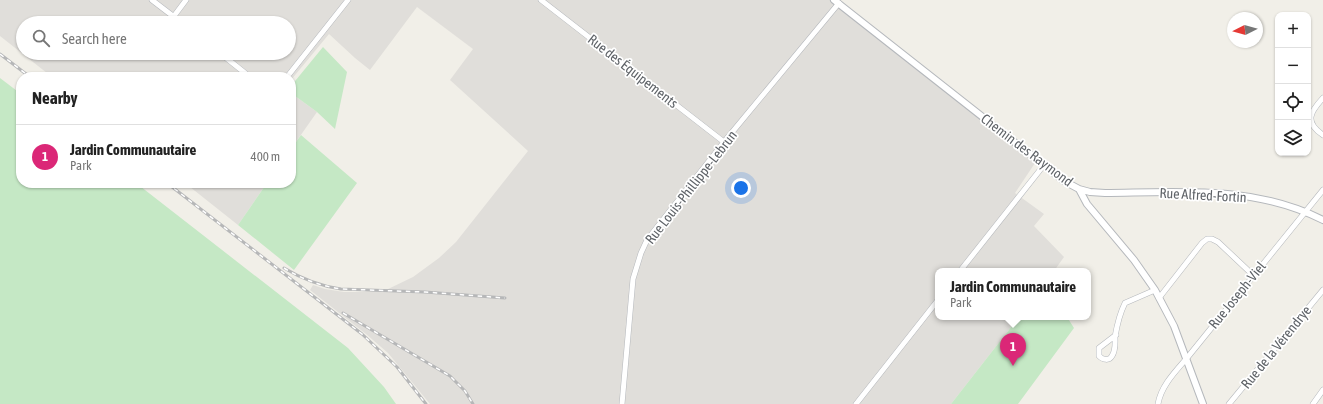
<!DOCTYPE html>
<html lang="en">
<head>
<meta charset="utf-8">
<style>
	body { margin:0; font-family:"Asap Condensed",sans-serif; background:#f2f2f2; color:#222 }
	.controls { position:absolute; right:12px; top:12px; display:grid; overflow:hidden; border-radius:8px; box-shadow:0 1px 3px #0004 }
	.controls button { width:36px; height:36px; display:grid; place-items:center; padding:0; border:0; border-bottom:1px solid #e0e0e0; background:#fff; color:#222; font:20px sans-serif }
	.compass { position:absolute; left:1227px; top:12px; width:36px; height:36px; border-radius:50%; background:#fff; box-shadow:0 1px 3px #0004; rotate:264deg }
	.you { position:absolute; left:741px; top:188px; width:14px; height:14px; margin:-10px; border:3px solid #fff; border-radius:50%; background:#1a73e8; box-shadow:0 0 0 6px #1a73e833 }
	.badge { display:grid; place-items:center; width:26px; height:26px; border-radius:50%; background:#db2777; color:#fff; font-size:13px; font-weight:700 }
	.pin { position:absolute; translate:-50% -33px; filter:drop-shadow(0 1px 2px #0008) }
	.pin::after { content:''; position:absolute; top:21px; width:14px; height:12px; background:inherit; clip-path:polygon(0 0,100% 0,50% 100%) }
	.popup { position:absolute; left:935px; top:268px; width:156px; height:52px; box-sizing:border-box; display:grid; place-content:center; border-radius:8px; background:#fff; filter:drop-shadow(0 1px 3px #0005); font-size:13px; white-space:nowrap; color:#767676 }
	.popup b { font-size:15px; color:#222 }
	.popup::after { content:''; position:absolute; left:50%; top:100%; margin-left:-8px; border:8px solid transparent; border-top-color:#fff }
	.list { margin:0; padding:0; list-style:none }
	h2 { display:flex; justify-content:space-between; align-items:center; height:52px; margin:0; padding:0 16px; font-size:17px }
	h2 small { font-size:13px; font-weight:400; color:#767676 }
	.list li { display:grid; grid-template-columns:26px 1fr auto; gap:12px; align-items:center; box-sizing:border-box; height:64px; padding:0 16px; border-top:1px solid #e0e0e0 }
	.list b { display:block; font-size:15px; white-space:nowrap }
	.list p { margin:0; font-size:13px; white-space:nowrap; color:#767676 }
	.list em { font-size:13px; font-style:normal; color:#767676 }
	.icon { flex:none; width:22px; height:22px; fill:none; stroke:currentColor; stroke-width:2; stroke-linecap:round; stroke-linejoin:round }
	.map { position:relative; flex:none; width:1323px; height:404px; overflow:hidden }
	.search { position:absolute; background:#fff; box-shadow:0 1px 3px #0004; left:16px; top:16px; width:280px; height:44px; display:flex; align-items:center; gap:10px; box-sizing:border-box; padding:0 14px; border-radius:22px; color:#767676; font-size:15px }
	.panel { position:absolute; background:#fff; box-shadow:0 1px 3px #0004; left:16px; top:72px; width:280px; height:116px; border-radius:16px }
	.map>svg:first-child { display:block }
	.industrial { fill:#e0deda; fill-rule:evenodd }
	.green { fill:#c5e8c5 }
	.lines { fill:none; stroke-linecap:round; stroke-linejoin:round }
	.minor-casing { stroke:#b5b8bc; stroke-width:6 }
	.tertiary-casing { stroke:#b5b8bc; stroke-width:8 }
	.minor { stroke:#fff; stroke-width:5 }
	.tertiary { stroke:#fff; stroke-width:6 }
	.rail-casing { stroke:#b6b7b8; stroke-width:3 }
	.rail { stroke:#fff; stroke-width:1.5; stroke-dasharray:4.5; stroke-linecap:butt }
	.labels { text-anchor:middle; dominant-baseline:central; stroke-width:3.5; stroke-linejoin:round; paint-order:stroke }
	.street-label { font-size:14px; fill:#5f6368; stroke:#fff }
</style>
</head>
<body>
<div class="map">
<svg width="1323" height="404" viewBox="0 0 1323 404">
	<rect width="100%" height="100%" fill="#f1efe8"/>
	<!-- industrial -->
	<path class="industrial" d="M0,0H834L1037,160L1015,193L1044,214L1034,226L1064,257L1054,271H938V317H1019L951,404H430L388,353L366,334L310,290L313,285L325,289L344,292H365L386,290L413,277L439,258L456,242L528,151L450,80L473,49L417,7L370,70L355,58L329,34L291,80V77H52L0,36ZM23,23H289V53H23Z
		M291,93L317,112L291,149Z
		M185,183H267L238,225Z"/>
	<!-- green -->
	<path class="green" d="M323,47L347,72L335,129L317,112L291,93V86Z
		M0,78L21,94V183H136L348,348L384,387L396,404H0Z
		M301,135L357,183L294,270L238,225L267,183H291V149Z
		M1019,317H1067L1074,328L1018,404H951Z"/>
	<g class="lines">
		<!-- minor casing -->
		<g class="minor-casing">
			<path id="minor" d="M152,0L182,23
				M541,0L724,142
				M174,16L186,0
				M220,53L250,77
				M287,77L348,0
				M1323,98C1310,112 1304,122 1323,135
				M960,271L1044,165
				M1159,298L1202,243L1207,239H1212L1218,242L1253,275
				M1116,335L1099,348V356C1103,360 1109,361 1112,356C1116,350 1115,342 1115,337C1117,325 1120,313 1125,303L1155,290
				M622,404L633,279L641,253L647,240L724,142L839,3
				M856,404L938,300
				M1158,404C1161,386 1175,372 1187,358L1323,190
				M1229,404L1323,290
				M1313,404L1323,390"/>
		</g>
		<!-- tertiary casing -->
		<g class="tertiary-casing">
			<path id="tertiary" d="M834,0L1064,181L1079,189L1087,204L1134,260L1155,290L1174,326L1203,404
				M1079,189L1090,192L1105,193C1180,192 1254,185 1323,220"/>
		</g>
		<!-- minor -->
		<use href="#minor" class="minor"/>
		<!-- tertiary -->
		<use href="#tertiary" class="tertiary"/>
		<!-- rail casing -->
		<g class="rail-casing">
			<path id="rail" d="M0,54L30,77
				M167,183L362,334L397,367L426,404
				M284,268C302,279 320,286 341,289L425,292L505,298
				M343,313L450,376L465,391L473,404"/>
		</g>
		<!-- rail -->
		<use href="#rail" class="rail"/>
	</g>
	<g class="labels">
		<!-- street labels -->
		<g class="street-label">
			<text transform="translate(633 71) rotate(38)">Rue des Équipements</text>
			<text transform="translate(1027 150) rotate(37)">Chemin des Raymond</text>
			<text transform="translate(691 187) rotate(-52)">Rue Louis-Phillippe-Lebrun</text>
			<text transform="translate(1203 195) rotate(3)">Rue Alfred-Fortin</text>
			<text transform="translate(1237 295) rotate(-51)">Rue Joseph-Viel</text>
			<text transform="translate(1276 347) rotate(-51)">Rue de la Vérendrye</text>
		</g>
	</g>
</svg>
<div class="controls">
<button>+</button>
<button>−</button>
<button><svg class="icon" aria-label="locate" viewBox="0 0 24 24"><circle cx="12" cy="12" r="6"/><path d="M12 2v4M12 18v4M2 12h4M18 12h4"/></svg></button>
<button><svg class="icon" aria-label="layers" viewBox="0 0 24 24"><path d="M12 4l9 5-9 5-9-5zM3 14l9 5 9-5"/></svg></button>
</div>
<svg class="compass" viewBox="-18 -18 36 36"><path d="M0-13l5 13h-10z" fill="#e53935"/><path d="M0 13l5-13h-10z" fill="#767676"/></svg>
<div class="you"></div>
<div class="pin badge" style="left:1013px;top:366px">1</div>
<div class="popup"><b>Jardin Communautaire</b>Park</div>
<div class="search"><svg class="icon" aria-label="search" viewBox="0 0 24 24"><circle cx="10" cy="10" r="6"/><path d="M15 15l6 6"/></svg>Search here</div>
<section class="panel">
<h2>Nearby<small></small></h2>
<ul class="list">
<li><span class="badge">1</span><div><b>Jardin Communautaire</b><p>Park</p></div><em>400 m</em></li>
</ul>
</section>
</div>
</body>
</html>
